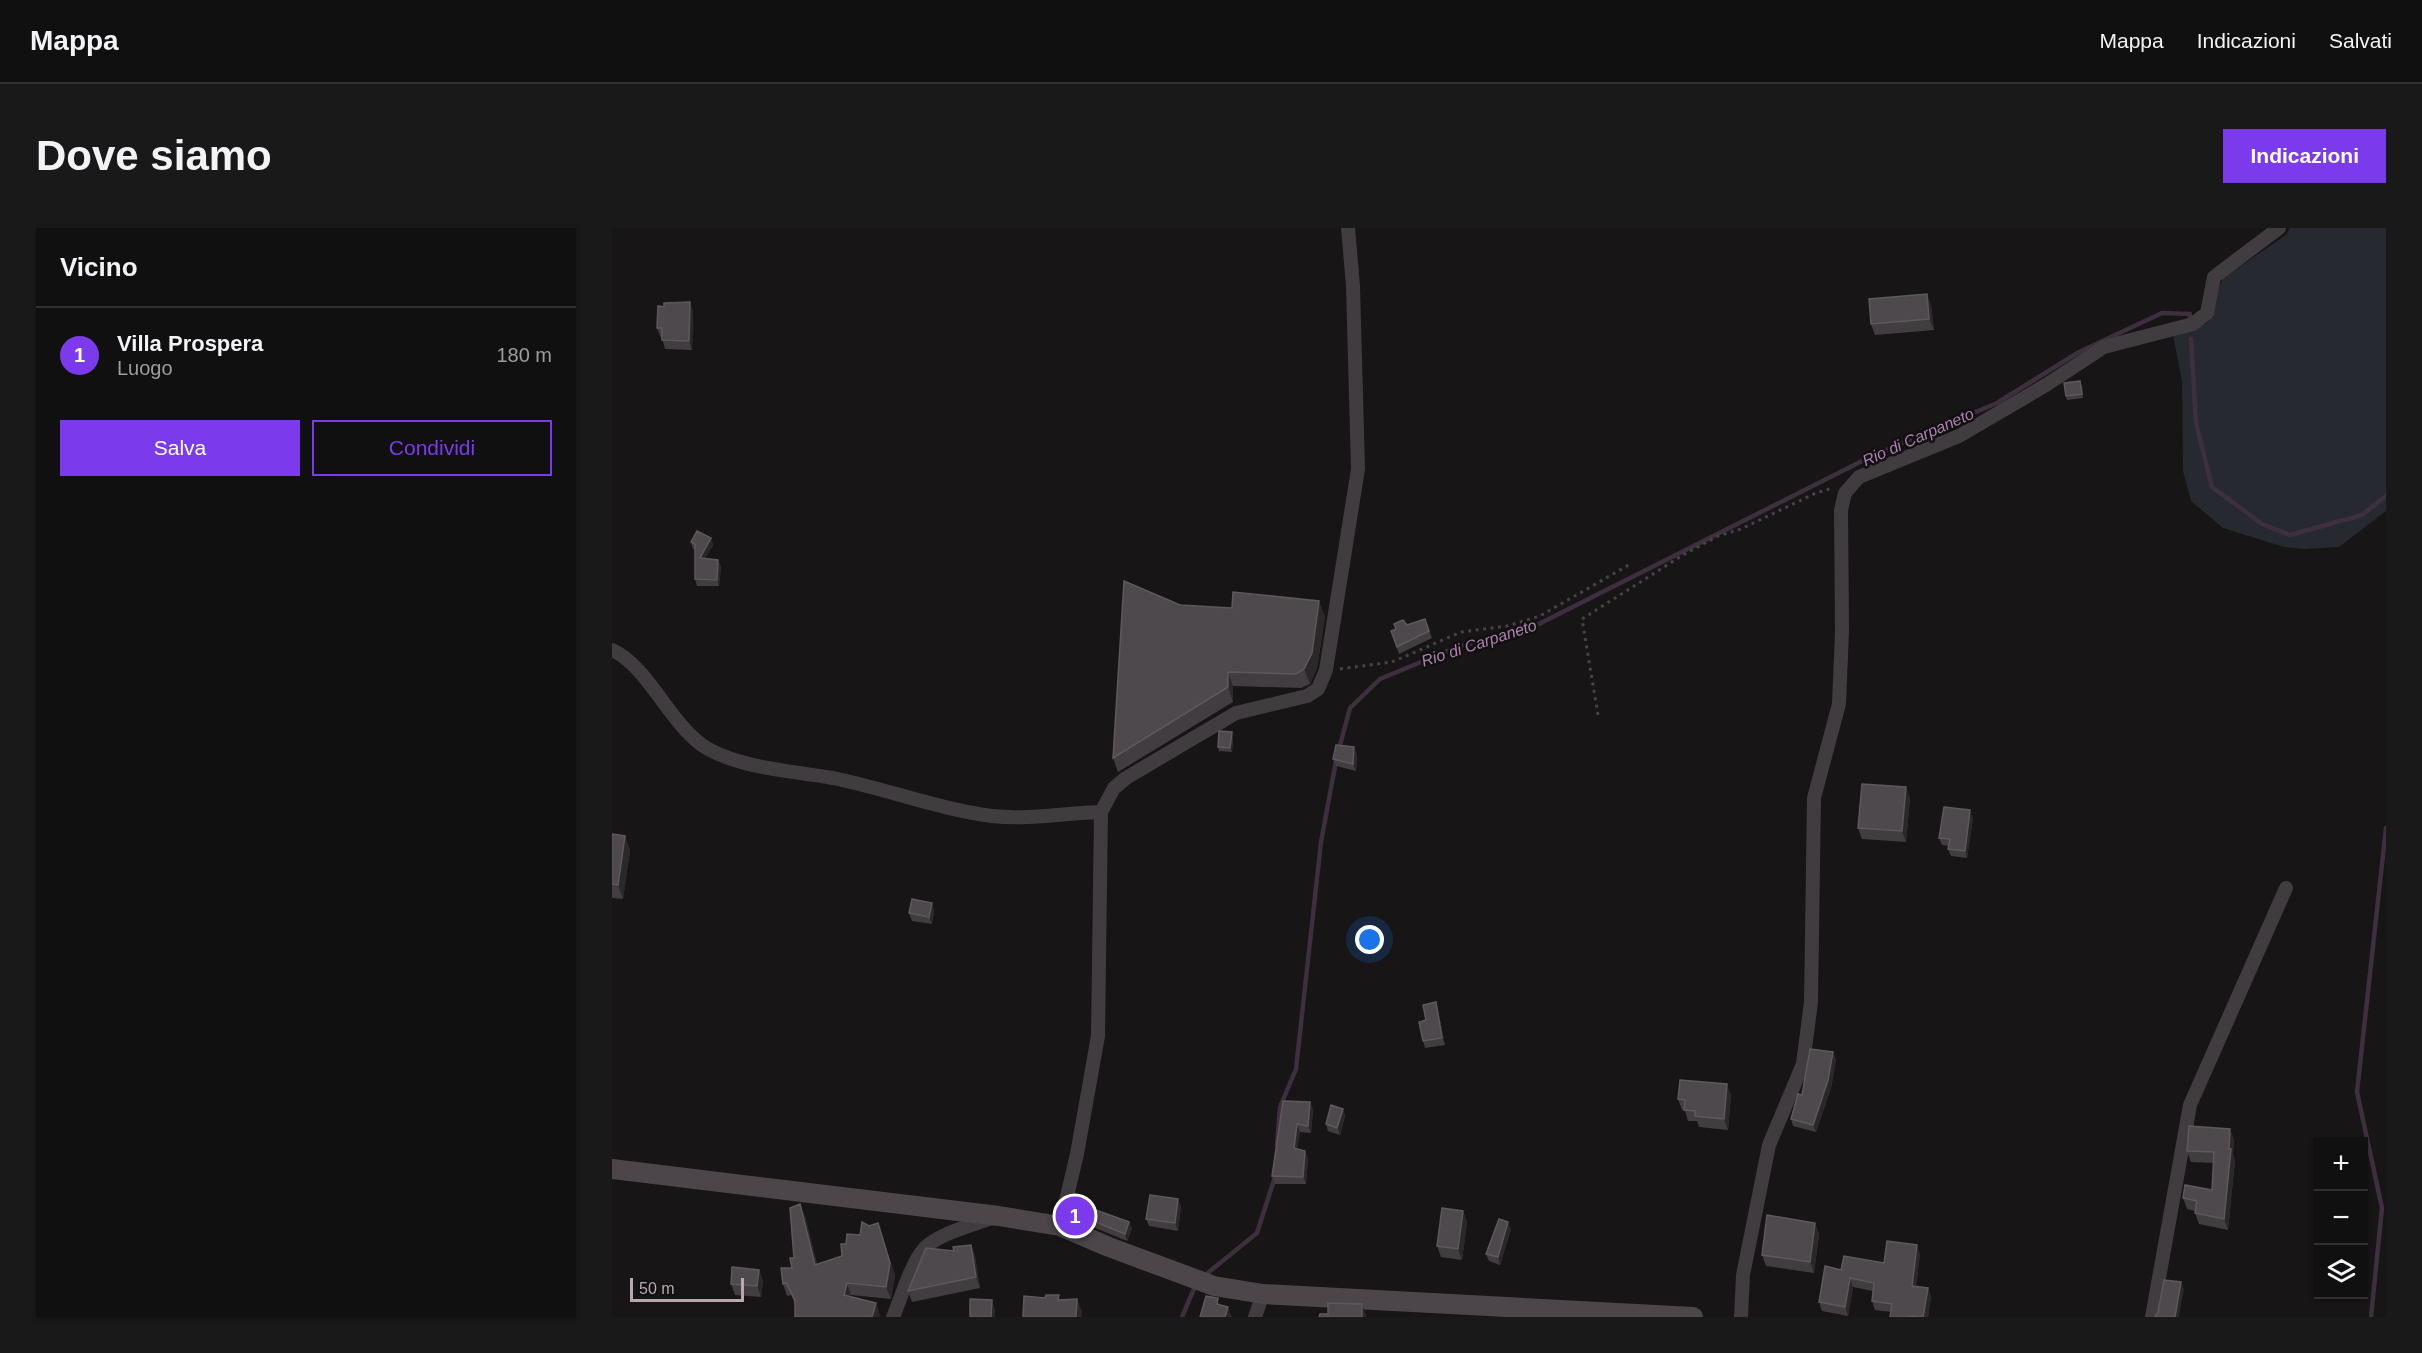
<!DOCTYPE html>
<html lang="it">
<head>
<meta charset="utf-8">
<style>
	body { margin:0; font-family:Helvetica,sans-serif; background:#1a1919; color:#f1f3f6 }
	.controls { position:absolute; right:18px; bottom:18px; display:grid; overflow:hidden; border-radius:0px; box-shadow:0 2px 4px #0004 }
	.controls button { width:54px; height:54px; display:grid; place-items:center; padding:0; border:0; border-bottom:2px solid #303030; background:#111010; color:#f1f3f6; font:30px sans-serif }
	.scale { position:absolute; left:18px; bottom:15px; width:114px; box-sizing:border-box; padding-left:6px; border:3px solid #b7a8b4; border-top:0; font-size:16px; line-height:21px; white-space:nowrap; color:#b7a8b4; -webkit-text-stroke:4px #121011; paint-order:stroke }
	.you { position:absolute; left:758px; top:712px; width:21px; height:21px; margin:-15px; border:4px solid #fff; border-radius:50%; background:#1a73e8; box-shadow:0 0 0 9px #1a73e833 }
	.badge { display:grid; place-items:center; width:39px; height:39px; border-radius:50%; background:#7c3aed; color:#fff; font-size:20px; font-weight:700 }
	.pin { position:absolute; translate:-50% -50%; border:3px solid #fff; box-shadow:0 2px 6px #0006 }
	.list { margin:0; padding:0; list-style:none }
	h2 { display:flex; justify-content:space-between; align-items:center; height:78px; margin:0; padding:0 24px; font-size:26px }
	h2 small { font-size:20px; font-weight:400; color:#9c9d9f }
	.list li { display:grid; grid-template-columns:39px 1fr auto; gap:18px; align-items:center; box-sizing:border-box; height:96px; padding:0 24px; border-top:2px solid #303030 }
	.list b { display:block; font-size:22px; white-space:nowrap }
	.list p { margin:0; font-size:20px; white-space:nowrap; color:#9c9d9f }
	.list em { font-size:20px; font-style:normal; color:#9c9d9f }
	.actions { display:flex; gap:12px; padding:18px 24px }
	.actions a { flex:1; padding:14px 0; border:2px solid #7c3aed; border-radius:0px; text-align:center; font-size:21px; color:#7c3aed }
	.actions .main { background:#7c3aed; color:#fff }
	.icon { flex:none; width:33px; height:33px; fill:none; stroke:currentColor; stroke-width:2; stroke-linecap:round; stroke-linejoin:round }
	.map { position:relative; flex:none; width:1774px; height:1089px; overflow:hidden; border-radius:0px }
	header { display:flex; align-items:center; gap:36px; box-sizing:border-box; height:84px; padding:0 30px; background:#111010; border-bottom:2px solid #303030 }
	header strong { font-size:28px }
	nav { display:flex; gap:33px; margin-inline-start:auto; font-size:21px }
	.intro { display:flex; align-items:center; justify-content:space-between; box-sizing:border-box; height:144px; padding:0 36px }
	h1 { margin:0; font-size:42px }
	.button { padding:15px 27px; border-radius:0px; background:#7c3aed; color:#fff; font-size:21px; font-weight:700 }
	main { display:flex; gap:36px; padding:0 36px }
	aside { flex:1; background:#111010; border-radius:0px; box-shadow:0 2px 4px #0004 }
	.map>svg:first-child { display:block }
	.green { fill:#26292f }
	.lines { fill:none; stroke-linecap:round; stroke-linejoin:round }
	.stream { stroke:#3e2f3f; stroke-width:4.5 }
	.path { stroke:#484147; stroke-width:3; stroke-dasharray:3 4.5; stroke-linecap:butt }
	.street { stroke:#413c3f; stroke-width:14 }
	.secondary { stroke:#4c454a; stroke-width:20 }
	.wall { fill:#423d41 }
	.shaded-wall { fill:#2b282a }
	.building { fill:#4e494d; stroke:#5f585d; stroke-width:1.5 }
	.labels { text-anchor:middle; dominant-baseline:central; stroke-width:5; stroke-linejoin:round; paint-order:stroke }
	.water-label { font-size:16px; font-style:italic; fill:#ad81b0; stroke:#121011 }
</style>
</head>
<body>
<header>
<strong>Mappa</strong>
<nav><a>Mappa</a><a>Indicazioni</a><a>Salvati</a></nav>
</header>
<div class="intro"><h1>Dove siamo</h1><a class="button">Indicazioni</a></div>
<main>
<aside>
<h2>Vicino<small></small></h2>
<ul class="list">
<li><span class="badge">1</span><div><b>Villa Prospera</b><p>Luogo</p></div><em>180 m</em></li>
</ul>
<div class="actions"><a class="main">Salva</a><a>Condividi</a></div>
</aside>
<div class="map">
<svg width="1774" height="1089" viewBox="0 0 1774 1089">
	<rect width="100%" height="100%" fill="#171516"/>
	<!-- green -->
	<path class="green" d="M1678,0H1774V283L1727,319L1692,321L1672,319L1611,300L1579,273L1571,243L1570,153L1561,107C1615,94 1593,91 1611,50L1674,7Z"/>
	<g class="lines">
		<!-- stream -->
		<path class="stream" d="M1579,111L1584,195L1600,259L1650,296L1678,307L1750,287L1774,268
			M727,521L738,480L768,451L843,420L927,396L1260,228L1385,175L1467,124L1550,85L1578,86V96
			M665,917L668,879L684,841L709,614L724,533
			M592,1048L645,1005L663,949
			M570,1089L584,1056
			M1759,1089L1770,980L1745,864L1774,600"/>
		<!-- path -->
		<path class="path" d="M728,441L780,434L849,404L895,398L928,388L1020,335
			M986,487L970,391L1071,327L1106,308L1129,301L1204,265L1221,260"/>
		<!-- street -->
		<path class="street" d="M0,422C37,438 61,503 98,522C134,541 182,543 221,550C275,561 326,581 380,588C415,592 454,585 489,584L502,560L514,550L624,485L695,468L706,461L714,442L746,241L741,58L736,0
			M448,998L465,926L486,808L489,584
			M281,1089C290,1069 300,1030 316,1017C334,1003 362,997 382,989
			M643,1089L651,1066
			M1129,1089L1131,1047L1157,917L1191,836L1199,774L1202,570L1227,476L1230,403L1229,282L1233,265L1247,249L1347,208L1434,157L1492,119L1581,96L1595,85L1602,49L1667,0
			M1540,1089L1578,877L1674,660"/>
		<!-- secondary -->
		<path class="secondary" d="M0,941L387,988L448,998L497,1019L602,1058L651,1066L1081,1089"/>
	</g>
	<!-- wall -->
	<path class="wall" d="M78,74L81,84L80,122L53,121L50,110H49L45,100L52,79Z
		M1319,77L1322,102L1263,107L1259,96Z
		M1470,157L1471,170L1455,172L1454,168Z
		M99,310L101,317L93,330L106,332L109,339L107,358H85L83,351V321H81L79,314Z
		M568,377L713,388L705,440L698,456L689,460L621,458V474L506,544L501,530Z
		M813,391L820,410L787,426L779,403Z
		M620,504L621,508L620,524L607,523L606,519Z
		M745,526L744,543L724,538L721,531Z
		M1298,570L1294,614L1250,611L1246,600Z
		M1361,590L1355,630L1339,628L1336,621L1337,618L1330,617L1327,610Z
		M0,606L13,608L18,622L11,671L0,670Z
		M320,675L322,682L320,696L300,693L297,685Z
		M824,774L826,782L833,817L813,820L811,813Z
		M1221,824L1224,832L1219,860L1204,904L1181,898L1179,891L1190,867Z
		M1119,867L1116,902L1087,899L1085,893H1076L1073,883L1070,882L1066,871Z
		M671,873L698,874L701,882L699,905L688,904L685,921L696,930L694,956H663L660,948Z
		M731,881L733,888L728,907L716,903L714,896Z
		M1618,901L1622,912L1621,926L1623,932L1616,1002L1587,996L1583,985V983L1575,981L1571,970L1600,962L1602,935L1579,934L1575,923Z
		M569,978L566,1003L537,998L534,991Z
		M457,983L517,994L520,1001L515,1013L459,990Z
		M851,983L855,994L850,1032L829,1029L825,1018Z
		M193,988L205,1036L230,1028L234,1016L248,1007L257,998L266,995L283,1047L279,1071L239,1067V1069L268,1087L183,1076L179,1067L175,1068L171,1056L180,1040Z
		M1203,995L1207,1006L1202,1045L1154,1038L1150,1027Z
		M899,1001L888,1037L877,1033L874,1026Z
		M359,1017L363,1028L368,1060L300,1074L296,1063L342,1023Z
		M1308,1026L1304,1058L1316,1060L1319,1069L1316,1089H1278L1279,1084L1263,1082L1260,1073L1261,1063L1241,1059L1236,1088L1210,1083L1207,1074L1229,1042L1272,1035Z
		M147,1042L151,1053L149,1069L123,1067L119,1056Z"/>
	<!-- shaded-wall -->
	<path class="shaded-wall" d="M1315,66L1319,77L1322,102L1317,91Z
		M78,74L81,84L80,122L77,113Z
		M99,310L101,317L90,336L88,330Z
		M106,332L109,339L107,358L105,352Z
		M707,373L713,388L705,440L698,456L692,441Z
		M616,444L621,458V474L616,459Z
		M620,504L621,508L620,524L618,520Z
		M742,519L745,526L744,543L741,536Z
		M1294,559L1298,570L1294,614L1290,603Z
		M1358,582L1361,590L1355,630L1353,623Z
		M13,608L18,622L11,671L6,657Z
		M320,675L322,682L320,696L317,689Z
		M824,774L826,782L833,817L830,810Z
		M1221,824L1224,832L1219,860L1204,904L1201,897Z
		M1115,856L1119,867L1116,902L1112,891Z
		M698,874L701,882L699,905L696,898Z
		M731,881L733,888L728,907L725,900Z
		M685,896L688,904L684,928L682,920Z
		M1618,901L1622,912L1621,926L1623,932L1616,1002L1612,991Z
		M693,923L696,930L694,956L691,949Z
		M566,971L569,978L566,1003L563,995Z
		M188,976L193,988L208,1049L203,1037Z
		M851,983L855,994L850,1032L846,1021Z
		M517,994L520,1001L515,1013L513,1006Z
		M896,994L899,1001L888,1037L886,1029Z
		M266,995L283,1047L279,1071L274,1059Z
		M1203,995L1207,1006L1202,1045L1198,1034Z
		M359,1017L363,1028L368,1060L364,1049Z
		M1305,1017L1308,1026L1303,1066L1300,1058Z
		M147,1042L151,1053L149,1069L145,1058Z
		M1238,1050L1241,1059L1236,1088L1233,1079Z
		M1569,1054L1572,1061L1567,1089H1563Z
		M235,1055L239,1067L237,1079L232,1067Z
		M1316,1060L1319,1069L1316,1089H1311Z
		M465,1071L470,1084V1089H464Z
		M380,1072L383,1082V1089H379Z
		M264,1075L268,1087V1089H260Z
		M750,1076L754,1087V1089H750Z
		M616,1079L620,1089H613Z"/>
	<!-- building -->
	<path class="building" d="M1315,66L1317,91L1259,96L1257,71Z
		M78,74L77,113L50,112V100H45L46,78L52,79V75Z
		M1468,153L1470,166L1454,168L1452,155Z
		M85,303L99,310L88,330L106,332L105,352L83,351V316L79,314Z
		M512,353L568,377L620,380L621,364L707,373L700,425L692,441L684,446L616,444V459L501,530Z
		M813,391L817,403L785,419L779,403L784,401L782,396L791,392L795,397Z
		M607,503L620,504L618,520L606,519Z
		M724,517L742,519L741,536L721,531Z
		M1250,556L1294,559L1290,603L1246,600Z
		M1332,579L1358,582L1353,623L1336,621L1338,611L1327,610Z
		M0,606L13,608L6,657L0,656Z
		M300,671L320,675L317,689L297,685Z
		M824,774L830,810L811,813L807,794L814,792L811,777Z
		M1198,821L1221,824L1216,852L1201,897L1179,891L1186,866L1190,867Z
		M1068,852L1115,856L1112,891L1083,888V883L1072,882L1073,872L1066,871Z
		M671,873L698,874L696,898L685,896L682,920L693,923L691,949L660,948Z
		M719,877L731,881L725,900L714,896Z
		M1577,898L1618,901L1617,921H1619L1612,991L1583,985L1585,973L1571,970L1573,957L1600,962L1602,924L1575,923Z
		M538,967L566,971L563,995L534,991Z
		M459,973L517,994L513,1006L457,983Z
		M188,976L203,1037L230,1028L229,1016H234L235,1006L248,1007L250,994L257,998L266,995L278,1035L274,1059L235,1055L232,1067L264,1075L260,1089H183V1072L174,1055L171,1056L169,1040H180L178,1030H182L178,980Z
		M830,980L851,983L846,1021L825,1018Z
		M1155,987L1203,995L1198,1034L1150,1027Z
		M887,991L896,994L886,1029L874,1026Z
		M1275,1013L1305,1017L1300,1058L1316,1060L1311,1089L1298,1088L1297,1089H1278L1280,1076L1260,1073L1262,1055L1238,1050L1233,1079L1207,1074L1213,1038L1229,1042L1232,1028L1272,1035Z
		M359,1017L364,1049L296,1063L314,1020L342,1023L341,1019Z
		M120,1039L147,1042L145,1058L119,1056Z
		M1552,1052L1569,1054L1563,1089H1543L1546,1084Z
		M434,1067H447L446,1072L465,1071L464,1089H411L412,1068L433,1070Z
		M594,1068L606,1070L605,1076L616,1079L613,1089H588Z
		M358,1071L380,1072L379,1089H358Z
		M716,1075L750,1076V1089H707L708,1086H716Z"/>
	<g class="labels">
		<!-- water labels -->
		<g class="water-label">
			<text transform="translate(1306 209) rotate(-24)">Rio di Carpaneto</text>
			<text transform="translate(867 415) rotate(-18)">Rio di Carpaneto</text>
		</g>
	</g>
</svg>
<div class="controls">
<button>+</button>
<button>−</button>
<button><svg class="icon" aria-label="layers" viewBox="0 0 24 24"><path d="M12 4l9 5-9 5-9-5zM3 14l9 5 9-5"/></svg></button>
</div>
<div class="scale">50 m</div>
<div class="you"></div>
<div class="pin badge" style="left:463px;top:988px">1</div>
</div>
</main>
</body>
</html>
